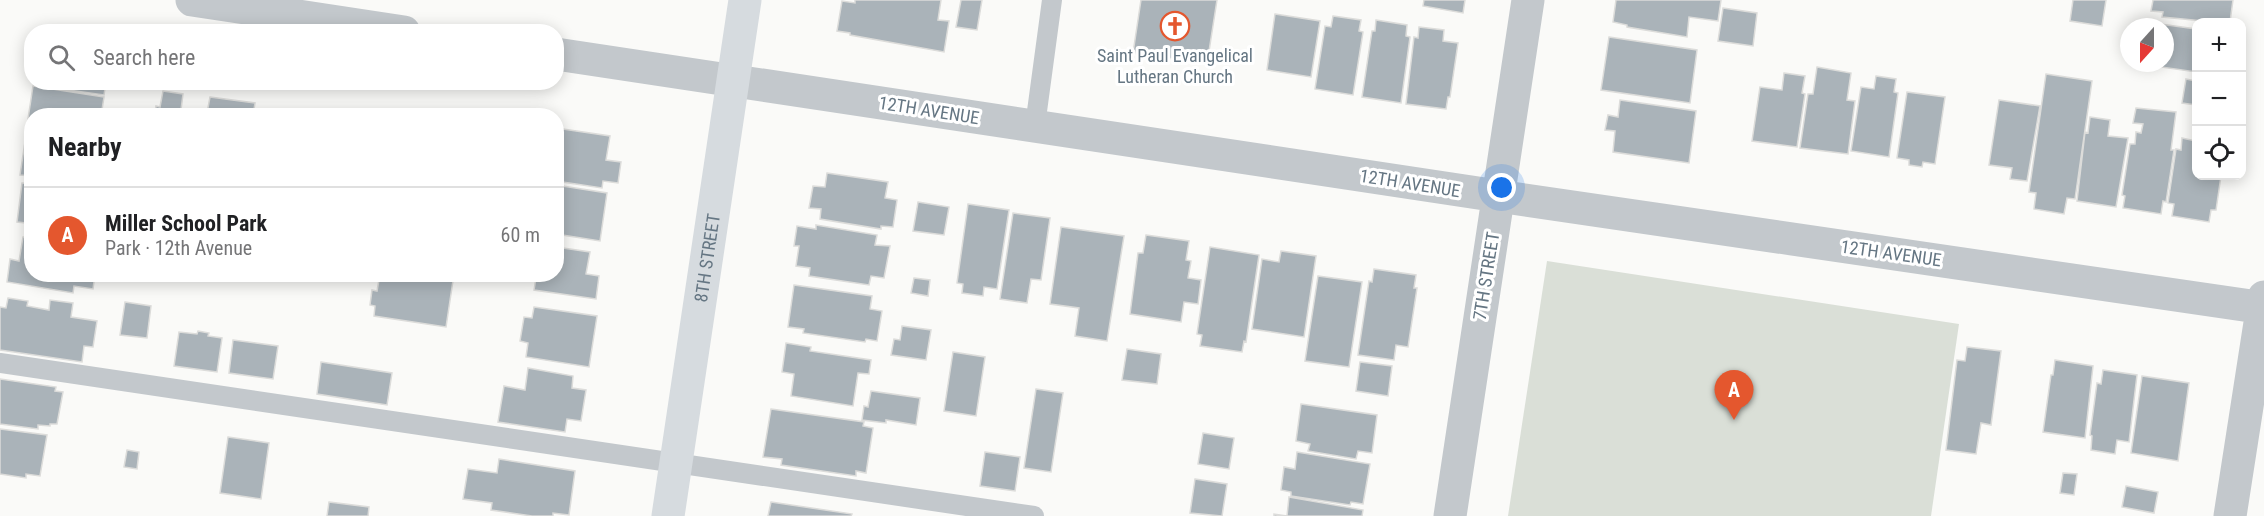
<!DOCTYPE html>
<html lang="en">
<head>
<meta charset="utf-8">
<style>
	body { margin:0; font-family:"Roboto Condensed",sans-serif; background:#f2f2f2; color:#202124 }
	.controls { position:absolute; right:18px; top:18px; display:grid; overflow:hidden; border-radius:12px; box-shadow:0 3px 15px #0003 }
	.controls button { width:54px; height:54px; display:grid; place-items:center; padding:0; border:0; border-bottom:2px solid #e0e0e0; background:#fff; color:#202124; font:30px sans-serif }
	.compass { position:absolute; left:2120px; top:18px; width:54px; height:54px; border-radius:50%; background:#fff; box-shadow:0 3px 15px #0003; rotate:201deg }
	.you { position:absolute; left:1502px; top:188px; width:21px; height:21px; margin:-15px; border:4px solid #fff; border-radius:50%; background:#1a73e8; box-shadow:0 0 0 9px #1a73e833 }
	.badge { display:grid; place-items:center; width:39px; height:39px; border-radius:50%; background:#e4572e; color:#fff; font-size:20px; font-weight:700 }
	.pin { position:absolute; translate:-50% -50px; filter:drop-shadow(0 2px 3px #0008) }
	.pin::after { content:''; position:absolute; top:32px; width:21px; height:18px; background:inherit; clip-path:polygon(0 0,100% 0,50% 100%) }
	.list { margin:0; padding:0; list-style:none }
	h2 { display:flex; justify-content:space-between; align-items:center; height:78px; margin:0; padding:0 24px; font-size:26px }
	h2 small { font-size:20px; font-weight:400; color:#757577 }
	.list li { display:grid; grid-template-columns:39px 1fr auto; gap:18px; align-items:center; box-sizing:border-box; height:96px; padding:0 24px; border-top:2px solid #e0e0e0 }
	.list b { display:block; font-size:22px; white-space:nowrap }
	.list p { margin:0; font-size:20px; white-space:nowrap; color:#757577 }
	.list em { font-size:20px; font-style:normal; color:#757577 }
	.icon { flex:none; width:33px; height:33px; fill:none; stroke:currentColor; stroke-width:2; stroke-linecap:round; stroke-linejoin:round }
	.map { position:relative; flex:none; width:2264px; height:516px; overflow:hidden }
	.search { position:absolute; background:#fff; box-shadow:0 3px 15px #0003; left:24px; top:24px; width:540px; height:66px; display:flex; align-items:center; gap:15px; box-sizing:border-box; padding:0 21px; border-radius:24px; color:#757577; font-size:22px }
	.panel { position:absolute; background:#fff; box-shadow:0 3px 15px #0003; left:24px; top:108px; width:540px; height:174px; border-radius:24px }
	.map>svg:first-child { display:block }
	.green { fill:#dadfd7 }
	.building { fill:#aab3b9; stroke:#dcdcda; stroke-width:1.5 }
	.lines { fill:none; stroke-linecap:round; stroke-linejoin:round }
	.lane { stroke:#c3c8cc; stroke-width:20 }
	.street { stroke:#c3c8cc; stroke-width:33 }
	.secondary { stroke:#d6dbdf; stroke-width:33 }
	.labels { text-anchor:middle; dominant-baseline:central; stroke-width:6; stroke-linejoin:round; paint-order:stroke }
	.poi-label { font-size:18px; fill:#657683; stroke:#fff }
	.street-label { font-size:18px; fill:#657683; stroke:#fff }
</style>
</head>
<body>
<div class="map">
<svg width="2264" height="516" viewBox="0 0 2264 516">
	<rect width="100%" height="100%" fill="#fafaf8"/>
	<!-- green -->
	<path class="green" d="M1547,261L1959,324L1931,516H1508Z"/>
	<!-- building -->
	<path class="building" d="M855,0H941L938,20L949,21L944,52L850,35V33L837,31L842,1L855,3Z
		M961,0H982L977,30L956,27Z
		M1141,0H1217L1207,64L1133,53Z
		M1424,0H1465L1463,13L1423,6Z
		M1616,0H1721L1718,21L1689,17L1687,37L1627,27V25L1613,22Z
		M2073,0H2106L2102,26L2070,21Z
		M2153,0H2233L2230,22L2214,20V22L2162,17L2163,12L2151,11Z
		M1723,8L1757,13L1753,46L1718,41Z
		M1275,14L1320,21L1311,77L1267,70Z
		M1333,16L1361,20L1359,31L1363,32L1353,95L1315,89L1325,26L1331,27Z
		M1376,20L1407,25L1406,36L1410,37L1401,103L1362,97L1372,31H1375Z
		M2160,24L2196,29V72L2154,66L2155,63H2165V27H2160Z
		M1419,27L1444,30L1443,41L1458,43L1450,97H1448L1446,109L1406,104L1414,37L1418,38Z
		M1609,37L1697,50L1690,103L1601,90Z
		M1817,67L1851,73L1847,100L1855,101L1848,154L1800,148L1808,94H1813Z
		M1784,73L1805,76L1802,93L1805,94L1797,147L1752,141L1760,87L1782,90Z
		M2046,74L2092,81L2075,199L2067,198L2064,214L2034,209L2036,193L2029,192Z
		M1876,76L1896,79L1894,92L1898,93L1889,157L1851,151L1861,87L1874,89Z
		M2186,79L2196,81V105L2182,103Z
		M48,82H106L104,95L47,87Z
		M33,86L104,97L101,116H32V133L26,132Z
		M163,91L183,94L181,110L199,113V116H155L156,106L160,107Z
		M1907,92L1945,97L1935,164L1923,162L1922,167L1909,165V160L1897,158Z
		M210,97L255,103L253,116H203L204,112L207,113Z
		M1620,100L1696,111L1689,163L1613,152L1615,131L1605,130L1608,115L1618,117Z
		M1999,100L2040,106L2027,181L2010,179L2012,168L1989,165Z
		M2136,108L2176,112L2171,150H2174L2166,202L2163,201L2161,214L2123,208L2125,196L2122,195L2130,144H2135L2136,132L2141,133L2143,124L2133,123Z
		M2090,117L2110,120L2108,136L2128,138L2116,207L2077,201L2085,132L2088,133Z
		M556,128L610,136L606,160L621,162L618,183L603,181L602,188L556,181Z
		M26,135H32V176L20,175Z
		M2182,138L2196,141V176H2221L2216,210H2211L2209,222L2172,216L2174,204L2168,203L2176,149L2181,150Z
		M827,173L888,182L885,198L897,200L893,227L881,226V229L820,219L821,209L809,208L813,186L825,187Z
		M22,183L32,184V229L26,228V223L17,222Z
		M556,185L607,193L600,241L556,234Z
		M918,202L949,207L944,235L913,231Z
		M968,204L1009,210L997,289L984,287L983,296L962,293L963,284L957,283Z
		M1013,213L1050,218L1041,280L1031,279L1027,303L1000,299Z
		M816,225L877,235L875,245L890,246L884,278L871,276L869,285L809,276L810,268L796,266L799,246H794L797,226L816,229Z
		M1061,227L1124,236L1107,341L1075,336L1079,308L1050,304Z
		M1146,235L1189,241L1186,260L1191,261L1188,278L1201,280L1198,304L1184,302L1181,322L1130,314L1138,253H1143Z
		M23,237L32,238V274H95L93,289L74,286L73,293L7,282L10,259L19,261Z
		M556,247L590,252L586,274L599,276L596,299L534,290L536,278L516,274H556Z
		M1210,247L1259,255L1246,342L1244,341L1242,352L1200,346L1202,335L1197,334Z
		M1281,251L1316,256L1304,337L1252,329L1262,259L1279,262Z
		M1374,269L1416,275L1414,288H1417L1408,347L1396,345L1394,360L1358,355L1369,281L1372,282Z
		M380,274H454L446,327L374,316L375,306L370,305L372,290L377,291Z
		M1318,276L1362,282L1349,367L1305,361Z
		M914,278L930,280L928,296L911,293Z
		M794,285L872,296L870,309L882,311L877,341L866,339L865,342L803,333L804,329L788,327Z
		M8,298L28,301L27,306L49,310L50,300L73,303L71,317L97,321L93,347L84,346L82,362L0,350V307L6,308Z
		M125,302L151,306L147,338L120,335Z
		M534,307L597,316L589,367L526,357L528,343L520,341L524,317L532,318Z
		M902,326L931,330L926,360L891,355L894,339L900,340Z
		M198,331L209,333L208,336L222,338L217,372L174,366L179,332L197,334Z
		M233,340L278,346L273,379L229,373Z
		M786,343L811,347L810,351L871,360L869,374L858,373L853,406L791,396L794,374L782,372Z
		M1967,347L2001,351L1991,425L1981,423L1976,454L1946,450L1957,360L1965,361Z
		M1127,349L1161,354L1157,384L1122,380Z
		M953,352L985,357L976,416L944,411Z
		M2055,360L2093,366L2085,438L2043,432L2051,375H2053Z
		M321,362L392,373L387,405L317,394Z
		M1360,362L1392,366L1388,396L1356,391Z
		M528,368L573,376L572,388L586,390L581,421L567,419L565,432L498,422L504,386L525,390Z
		M2103,370L2137,375L2129,442L2117,440L2115,454L2091,450L2092,436L2090,435L2097,383L2101,384Z
		M2142,376L2189,383L2178,461L2131,453Z
		M0,379L56,387L55,391L63,392L57,424H50V426L38,425V429L0,424Z
		M1036,389L1063,393L1051,472L1024,468Z
		M871,391L920,398L916,425L886,420V423L862,420L864,406L868,407Z
		M1301,404L1377,415L1372,453L1358,451L1356,459L1308,451L1310,444L1296,441Z
		M771,409L864,422L863,426L873,428L866,473L856,471V476L781,465L782,459L763,457Z
		M0,429L47,435L40,476L26,474V478L0,474Z
		M1203,433L1234,438L1229,469L1198,464Z
		M228,437L269,443L261,499L220,493Z
		M127,450L139,452L137,469L124,467Z
		M985,452L1020,457L1015,491L980,486Z
		M1297,452L1370,464L1363,504L1351,502L1350,505L1291,496V492L1281,490L1284,467L1295,469Z
		M499,459L575,471L569,515L553,513V516H532L491,510L492,503L463,499L468,469L497,473Z
		M2063,473L2077,474L2074,495L2060,493Z
		M1195,479L1227,484L1222,516L1190,513Z
		M2126,486L2158,492L2154,513L2122,507Z
		M1289,497L1363,510L1362,516H1274V514L1287,516Z
		M329,502L369,507L368,516H327Z
		M771,502L852,514L851,516H768Z"/>
	<g class="lines">
		<!-- lane -->
		<path class="lane" d="M1035,126L1052,0
			M0,363L1034,516"/>
		<!-- street -->
		<path class="street" d="M192,0L404,32
			M556,54L1498,196L2264,308
			M1450,516L1528,0
			M2230,516L2264,297"/>
		<!-- secondary -->
		<path class="secondary" id="s1" d="M668,516L745,0"/>
	</g>
	<!-- icons -->
	<defs>
		<g id="church-ring" transform="scale(1.5)"><circle r="9.5" fill="#fff" stroke="#e4572e" stroke-width="1.5"/><path d="M-1.2-6h2.4v3.5h3.3v2.4h-3.3V6h-2.4V-.1h-3.3v-2.4h3.3Z" fill="#e4572e"/></g>
	</defs>
	<g fill-rule="evenodd">
		<use href="#church-ring" x="1175" y="26"/>
	</g>
	<g class="labels">
		<!-- poi labels -->
		<g class="poi-label">
			<text x="1175" y="55">Saint Paul Evangelical<tspan x="1175" dy="21">Lutheran Church</tspan></text>
		</g>
		<!-- street labels -->
		<g class="street-label">
			<text transform="translate(929 110) rotate(9)">12TH AVENUE</text>
			<text transform="translate(1410 183) rotate(9)">12TH AVENUE</text>
			<text transform="translate(1891 253) rotate(8)">12TH AVENUE</text>
			<text stroke="none"><textPath href="#s1" startOffset="261">8TH STREET</textPath></text>
			<text transform="translate(1486 276) rotate(-81)">7TH STREET</text>
		</g>
	</g>
</svg>
<div class="controls">
<button>+</button>
<button>−</button>
<button><svg class="icon" aria-label="locate" viewBox="0 0 24 24"><circle cx="12" cy="12" r="6"/><path d="M12 2v4M12 18v4M2 12h4M18 12h4"/></svg></button>
</div>
<svg class="compass" viewBox="-18 -18 36 36"><path d="M0-13l5 13h-10z" fill="#e53935"/><path d="M0 13l5-13h-10z" fill="#757577"/></svg>
<div class="you"></div>
<div class="pin badge" style="left:1734px;top:420px">A</div>
<div class="search"><svg class="icon" aria-label="search" viewBox="0 0 24 24"><circle cx="10" cy="10" r="6"/><path d="M15 15l6 6"/></svg>Search here</div>
<section class="panel">
<h2>Nearby<small></small></h2>
<ul class="list">
<li><span class="badge">A</span><div><b>Miller School Park</b><p>Park · 12th Avenue</p></div><em>60 m</em></li>
</ul>
</section>
</div>
</body>
</html>
